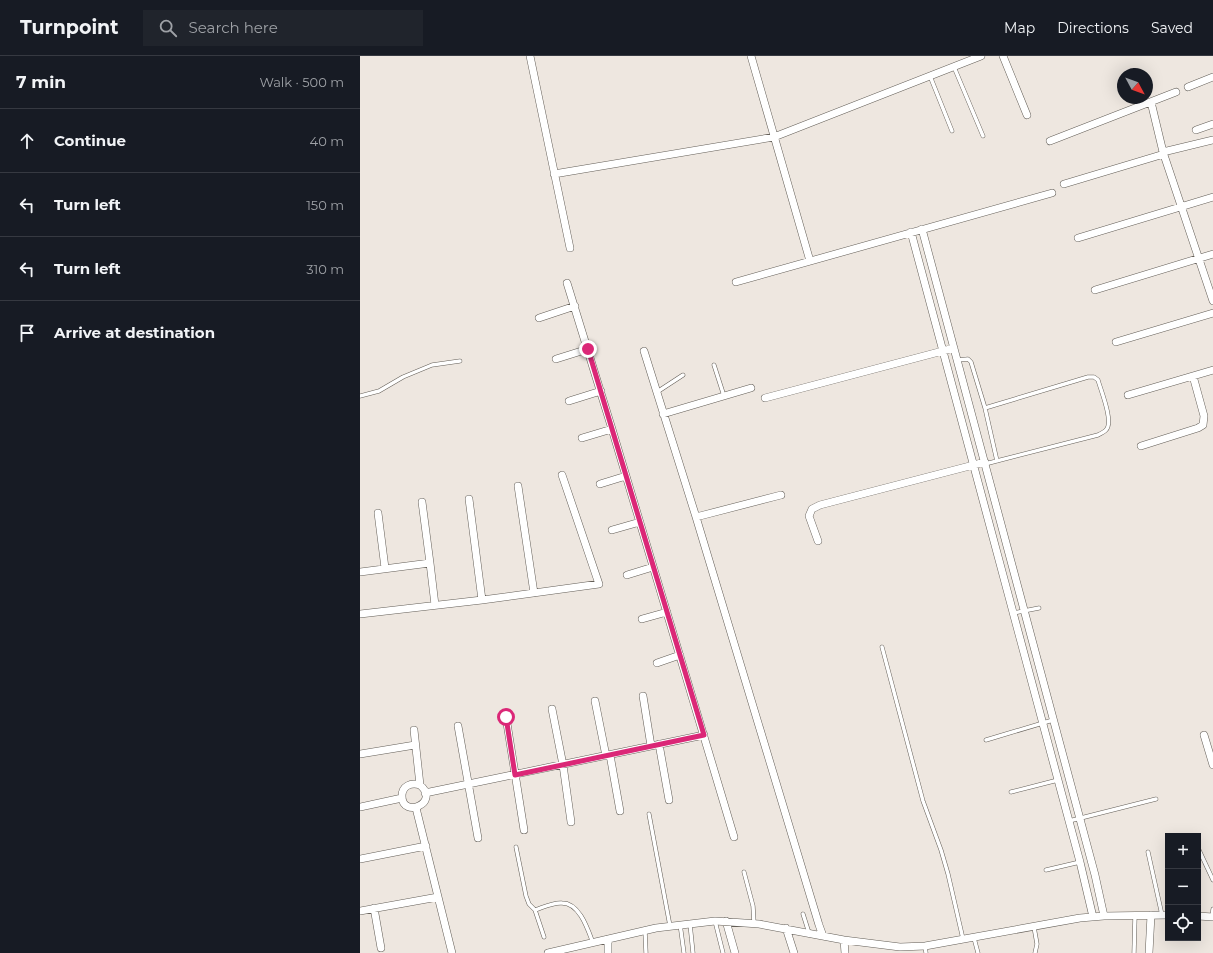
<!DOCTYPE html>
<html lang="en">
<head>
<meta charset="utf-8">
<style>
	body { margin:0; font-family:Montserrat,sans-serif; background:#20242c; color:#f1f3f6 }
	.controls { position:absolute; right:12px; bottom:12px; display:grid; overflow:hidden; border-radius:0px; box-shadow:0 4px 16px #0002 }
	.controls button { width:36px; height:36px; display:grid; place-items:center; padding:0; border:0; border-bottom:1px solid #363941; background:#171b24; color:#f1f3f6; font:20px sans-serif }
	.compass { position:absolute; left:757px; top:12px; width:36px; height:36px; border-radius:50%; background:#171b24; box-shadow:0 4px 16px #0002; rotate:131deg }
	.stop { position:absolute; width:12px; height:12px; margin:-9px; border:3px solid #db2777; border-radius:50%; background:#fff }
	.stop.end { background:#db2777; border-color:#fff; box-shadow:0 1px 4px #0008 }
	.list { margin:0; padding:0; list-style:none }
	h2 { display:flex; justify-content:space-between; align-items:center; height:52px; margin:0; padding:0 16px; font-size:17px }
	h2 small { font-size:13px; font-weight:400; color:#9ea1a6 }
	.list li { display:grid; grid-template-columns:26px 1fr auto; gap:12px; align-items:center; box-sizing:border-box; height:64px; padding:0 16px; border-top:1px solid #363941 }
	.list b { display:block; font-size:15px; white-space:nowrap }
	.list em { font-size:13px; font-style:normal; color:#9ea1a6 }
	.icon { flex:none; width:22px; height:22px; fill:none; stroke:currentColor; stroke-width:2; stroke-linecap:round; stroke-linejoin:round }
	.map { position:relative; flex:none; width:853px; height:897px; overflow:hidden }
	header { display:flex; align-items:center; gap:24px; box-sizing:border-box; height:56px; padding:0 20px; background:#171b24; border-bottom:1px solid #363941 }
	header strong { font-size:19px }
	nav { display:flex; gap:22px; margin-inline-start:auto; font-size:14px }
	.search { width:280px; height:36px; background:#20242c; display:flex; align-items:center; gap:10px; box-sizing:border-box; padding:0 14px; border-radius:0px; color:#9ea1a6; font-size:15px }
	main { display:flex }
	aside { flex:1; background:#171b24 }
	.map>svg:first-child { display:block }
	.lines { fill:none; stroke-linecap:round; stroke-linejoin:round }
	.lane-casing { stroke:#635e57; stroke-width:4.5 }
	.street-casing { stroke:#635e57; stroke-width:8 }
	.lane { stroke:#fff; stroke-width:3.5 }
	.street { stroke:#fff; stroke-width:7 }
	.route { stroke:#db2777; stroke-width:5 }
</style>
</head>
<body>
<header>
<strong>Turnpoint</strong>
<div class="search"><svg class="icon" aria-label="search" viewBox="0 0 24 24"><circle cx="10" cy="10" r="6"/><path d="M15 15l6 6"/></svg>Search here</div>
<nav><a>Map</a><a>Directions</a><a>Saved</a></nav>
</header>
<main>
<aside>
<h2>7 min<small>Walk · 500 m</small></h2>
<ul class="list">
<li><svg class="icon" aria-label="ahead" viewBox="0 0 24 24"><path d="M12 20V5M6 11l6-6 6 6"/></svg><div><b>Continue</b></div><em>40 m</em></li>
<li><svg class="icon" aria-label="left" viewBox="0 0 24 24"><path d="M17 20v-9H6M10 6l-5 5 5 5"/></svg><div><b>Turn left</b></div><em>150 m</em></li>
<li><svg class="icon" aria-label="left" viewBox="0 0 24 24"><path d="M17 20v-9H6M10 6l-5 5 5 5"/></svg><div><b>Turn left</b></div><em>310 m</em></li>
<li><svg class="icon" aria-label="arrive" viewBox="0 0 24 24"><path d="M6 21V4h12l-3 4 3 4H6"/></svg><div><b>Arrive at destination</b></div></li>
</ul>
</aside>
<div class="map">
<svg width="853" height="897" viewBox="0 0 853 897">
	<rect width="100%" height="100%" fill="#eee7e0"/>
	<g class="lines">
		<!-- lane casing -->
		<g class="lane-casing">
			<path id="lane" d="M594,11L623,80
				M570,20L592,75
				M597,304L608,303L611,306L625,352L728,321H734L738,324C741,335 754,366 746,374C744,376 740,378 738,379L625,408
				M354,309L364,340
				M297,336L323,319
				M0,340L19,335L43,321L72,309L100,305
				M625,352L637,405
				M653,557L679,552
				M522,591L563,745L581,794L588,818L603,883
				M626,684L693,664
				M651,736L698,724
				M289,758L310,870
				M709,765L796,743
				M156,791L166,840L169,848L175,854
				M839,794L853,824
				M788,796L802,859
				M686,814L720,806
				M384,816L393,850L394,867
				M443,858L449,877
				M852,861L853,853
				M355,865L363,897
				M320,868L324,897
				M330,868L333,897
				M674,871L677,888L675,897
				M285,875L286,897
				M184,881L175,854C184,851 194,846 202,847C220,847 228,874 233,887
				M614,882L618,897
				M565,890L566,897
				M774,897L775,860"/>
		</g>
		<!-- street casing -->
		<g class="street-casing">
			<path id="street" d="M170,0L210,192
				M391,0L450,205
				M643,0L667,59
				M828,31L853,21
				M791,46L803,96L853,245
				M836,74L853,68
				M690,85L816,36
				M803,96L853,84
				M194,118L414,81L621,0
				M704,128L804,98
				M562,173L735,819L744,860
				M551,176L720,806L733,861
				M718,182L853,141
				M376,226L692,137
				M207,227L252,373L374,781
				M735,234L853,198
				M179,262L215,250
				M756,286L853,257
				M284,295L336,461L459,869L463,880
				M196,303L228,293
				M768,339L853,314
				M405,342L594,292
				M209,345L241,335
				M303,358L391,332
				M222,382L252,373
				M781,390L838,372L843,369L844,360L833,320
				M240,428L266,420
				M158,430L174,537
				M109,443L122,544
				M18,457L25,512
				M336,461L421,439
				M252,474L280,466
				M458,485L449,460L452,453L460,449L625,406
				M70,507L75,549
				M0,516L70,507L62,446
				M267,519L293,511
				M0,558L122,544L239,528L202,419
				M282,563L307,556
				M297,607L320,599
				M283,640L291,690
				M235,645L246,700
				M192,653L203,709L211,766
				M146,661L164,774
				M98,670L118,782
				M54,674L60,729C81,747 42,763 42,740C42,730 51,726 60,729
				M844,679L853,709
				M299,688L309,744
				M0,698L55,689
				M250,699L260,755
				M65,737L344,679
				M0,751L42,742
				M56,752L92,897
				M0,803L66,790
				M14,852L21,892
				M0,855L78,841
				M838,860L853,861
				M366,865L375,897
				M426,872L434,897
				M248,883V897
				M484,884L485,897
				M188,897L296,872L355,865L399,868L484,884L540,891L565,890L720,862L744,860L808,859
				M789,897L791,859"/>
		</g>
		<!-- lane -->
		<use href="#lane" class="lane"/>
		<!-- street -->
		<use href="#street" class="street"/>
	</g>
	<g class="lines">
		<!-- route -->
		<path class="route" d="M146,661L155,719L344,679L228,293"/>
	</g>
</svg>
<div class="controls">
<button>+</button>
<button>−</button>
<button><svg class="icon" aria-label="locate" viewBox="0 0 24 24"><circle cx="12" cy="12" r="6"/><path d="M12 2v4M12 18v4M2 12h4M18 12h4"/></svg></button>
</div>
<svg class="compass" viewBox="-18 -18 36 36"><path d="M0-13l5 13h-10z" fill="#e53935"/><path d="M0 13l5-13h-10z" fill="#9ea1a6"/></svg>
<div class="stop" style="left:146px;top:661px"></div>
<div class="stop end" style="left:228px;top:293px"></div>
</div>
</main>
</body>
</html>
